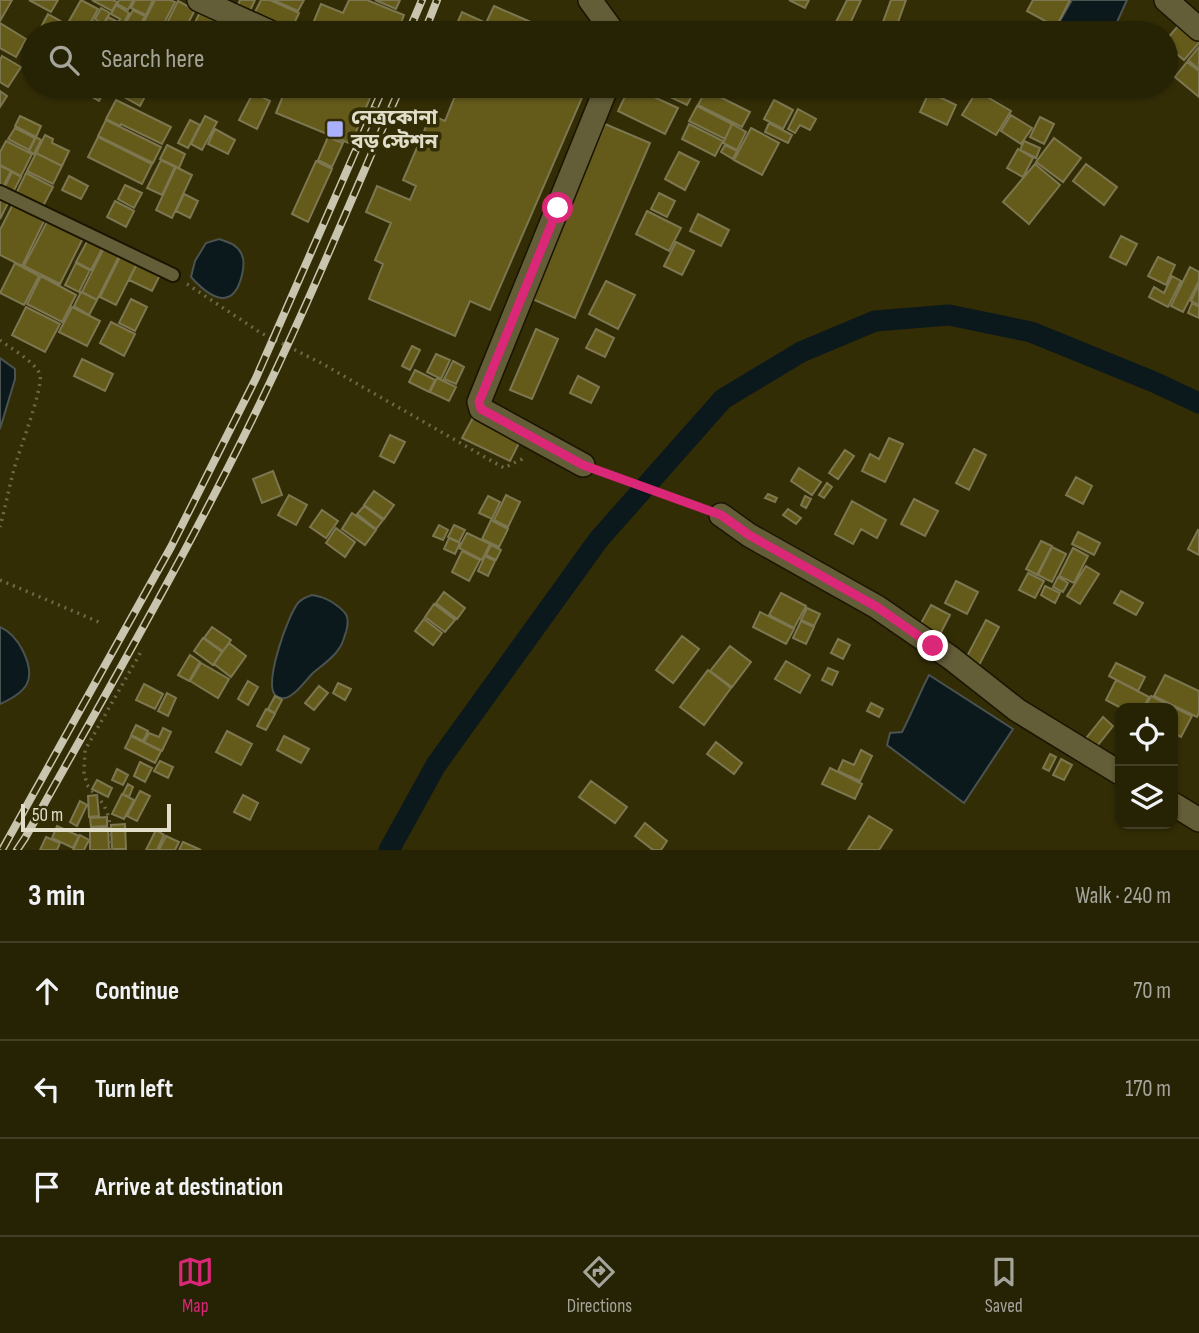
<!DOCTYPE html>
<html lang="en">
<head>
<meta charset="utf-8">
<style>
	body { margin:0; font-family:"Sofia Sans Condensed","Noto Sans Bengali",sans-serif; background:#322f13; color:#f1f3f6 }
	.controls { position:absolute; right:21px; bottom:21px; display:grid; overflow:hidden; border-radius:14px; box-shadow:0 2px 5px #0004 }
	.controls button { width:63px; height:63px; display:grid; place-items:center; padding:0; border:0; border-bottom:2px solid #423f26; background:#262204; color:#f1f3f6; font:35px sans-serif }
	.scale { position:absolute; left:21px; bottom:18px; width:150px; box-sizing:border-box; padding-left:7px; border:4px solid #e0ddc9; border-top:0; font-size:19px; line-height:24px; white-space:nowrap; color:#e0ddc9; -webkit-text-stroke:5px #332d06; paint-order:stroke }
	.stop { position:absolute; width:21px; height:21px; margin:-16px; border:5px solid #db2777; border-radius:50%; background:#fff }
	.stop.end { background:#db2777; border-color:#fff; box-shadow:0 2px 7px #0008 }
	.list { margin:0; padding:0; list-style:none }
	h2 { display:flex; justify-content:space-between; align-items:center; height:91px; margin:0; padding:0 28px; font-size:30px }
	h2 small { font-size:23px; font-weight:400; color:#a4a49a }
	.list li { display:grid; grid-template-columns:46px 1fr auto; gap:21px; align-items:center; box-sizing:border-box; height:98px; padding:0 28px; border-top:2px solid #423f26 }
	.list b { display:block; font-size:26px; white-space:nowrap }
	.list em { font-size:23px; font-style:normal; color:#a4a49a }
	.icon { flex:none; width:38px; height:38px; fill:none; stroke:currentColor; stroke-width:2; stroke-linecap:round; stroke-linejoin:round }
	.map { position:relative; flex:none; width:1199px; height:850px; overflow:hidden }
	.search { position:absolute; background:#262204; box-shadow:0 2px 5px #0004; left:21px; right:21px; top:21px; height:77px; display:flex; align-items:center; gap:18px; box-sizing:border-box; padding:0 24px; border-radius:38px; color:#a4a49a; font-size:26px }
	.sheet { height:385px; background:#262204 }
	nav { display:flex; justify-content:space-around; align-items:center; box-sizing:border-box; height:98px; border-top:2px solid #423f26; background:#262204; font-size:19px; color:#a4a49a }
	nav a { display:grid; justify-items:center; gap:4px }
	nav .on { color:#db2777 }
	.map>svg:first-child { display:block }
	.water { fill:#0b181c; stroke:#4b5350; stroke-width:2 }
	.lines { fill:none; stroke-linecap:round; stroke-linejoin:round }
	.canal { stroke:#0b181c; stroke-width:21 }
	.building { fill:#645a1a; stroke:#7d7751; stroke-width:2 }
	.lane-casing { stroke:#1a1500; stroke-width:16 }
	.street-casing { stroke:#1a1500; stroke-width:26 }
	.path { stroke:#6d6848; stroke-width:3.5; stroke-dasharray:2 5; stroke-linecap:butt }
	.lane { stroke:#635d38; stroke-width:12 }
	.street { stroke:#635d38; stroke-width:23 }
	.rail-casing { stroke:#c8c4ad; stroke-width:8 }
	.rail { stroke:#332d06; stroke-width:5; stroke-dasharray:16; stroke-linecap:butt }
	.route { stroke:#db2777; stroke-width:9 }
	.poi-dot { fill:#aab0fc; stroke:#332d06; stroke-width:2.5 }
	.labels { text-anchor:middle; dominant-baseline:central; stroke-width:7; stroke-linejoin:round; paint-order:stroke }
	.poi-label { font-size:21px; font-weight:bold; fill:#e0ddc9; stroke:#332d06; text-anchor:start }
</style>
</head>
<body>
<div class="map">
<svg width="1199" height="850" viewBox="0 0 1199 850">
	<rect width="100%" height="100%" fill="#332d06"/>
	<!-- water -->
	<path class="water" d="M1072,0H1127L1112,33H1053Z
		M219,239C228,242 236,244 241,253C245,260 244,267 242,275C233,312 210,298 191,277L195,261L206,243Z
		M0,358L15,369V379L0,429Z
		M312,595C320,596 325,598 332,602C345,611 351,615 346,632C344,637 343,643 340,647C334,658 322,665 313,673C306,680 299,691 290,696C286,699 279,699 275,695C264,682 288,615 298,603C302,598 306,597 312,595Z
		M0,627C11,632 18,641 23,651C37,680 27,692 0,704Z
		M929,675L1013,729L964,803L887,745L890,733L902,732C912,713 919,694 929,675Z"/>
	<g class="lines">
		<!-- canal -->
		<path class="canal" d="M389,850L436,765L599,539L723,399L801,352L875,321L949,315L1031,332L1154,382L1199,403"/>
	</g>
	<!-- building -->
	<path class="building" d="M0,0H12L0,21Z
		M29,0H58L51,12Z
		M81,0L98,9L85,33L68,23Z
		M92,0H113L117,2L112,11Z
		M119,0H133L128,10L117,4Z
		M135,0H153L146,15L131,8Z
		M155,0H170L175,2L159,33H138Z
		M240,0H255L249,13L237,7Z
		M261,0H270L299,13L291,30L254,14Z
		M273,0H304L298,11Z
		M349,0H367L404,15L397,33H309L321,4L343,13Z
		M375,0H400L396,9Z
		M789,0H809L805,8Z
		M847,0H861L847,30L835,24Z
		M891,0H906L894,33H879Z
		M1033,0H1070L1056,27L1027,11Z
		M178,1L195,10L183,33H162Z
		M116,5L129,13L121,29L116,27L120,19L111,14Z
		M494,6L556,33H453L462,12L486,23Z
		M101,8L110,13L103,24L95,19Z
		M133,10L145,16L136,32L124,26Z
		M201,10L227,24L222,33H190Z
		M48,14L62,22L56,33H38Z
		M108,17L118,22L111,33H99Z
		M1184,19L1199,32V43L1184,60L1166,45V40Z
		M93,21L102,25L97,33H86Z
		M0,23L26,39L16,57L0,48Z
		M63,23L82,33H57Z
		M230,25L246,33H226Z
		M124,27L136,33H120Z
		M1199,47V69L1188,60Z
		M2,56L21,67L8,87L0,82V60Z
		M1187,62L1199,71V97L1175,77Z
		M89,86L104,92L99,101L85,93Z
		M99,86H114L111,93Z
		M128,86H143L149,89L140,106L122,96Z
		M255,86H281L276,97L254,88Z
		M287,86H375L351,144L276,113Z
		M459,86H587L490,310L470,301L455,336L369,299L383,264L375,260L391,223L366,212L377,186L410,200L416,186L403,180L431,115L445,121Z
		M630,86L678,108L665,134L618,111Z
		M669,86H697L687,105L664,94Z
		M706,90L750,112L742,127L698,105Z
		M0,91L7,96L0,107Z
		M977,91L1011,111L996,135L962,115Z
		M929,92L956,105L947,125L920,112Z
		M253,93L270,101L257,129L239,120Z
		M116,100L171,127L162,144L121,124L120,126L106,119Z
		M774,100L793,110L783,129L764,119Z
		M697,106L732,124L725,139L689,121Z
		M798,109L816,119L810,130L800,125L795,133L788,129Z
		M1011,115L1032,128L1021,144L1001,131Z
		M20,116L41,126L36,137L15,126Z
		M205,116L217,122L202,150L191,144Z
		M1040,117L1054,124L1044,144L1030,137Z
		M106,120L161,147L153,163L98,136Z
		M190,120L200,125L188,148L178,143Z
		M769,123L792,135L788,143L765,132Z
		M605,124L650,143L575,318L530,298Z
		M689,124L723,141L715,156L682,139Z
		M732,124L746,132L737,150L723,143Z
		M15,128L35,138L29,150L8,139Z
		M751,128L779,143L762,175L734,160Z
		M215,129L235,140L228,154L208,144Z
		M45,135L53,139L52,143L69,151L62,166L36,153Z
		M36,137L41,140L34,154L29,151Z
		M98,137L152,164L142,184L88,157Z
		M328,137L343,143L332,167L318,160Z
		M1054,138L1081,158L1063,182L1036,162Z
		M6,141L32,154L21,176L0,165V152Z
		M1024,141L1040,148L1036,158L1020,150Z
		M167,145L185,154L179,168L160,159Z
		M725,145L737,151L733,159L721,152Z
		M1018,149L1033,158L1023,177L1007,168Z
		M679,152L699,162L685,190L665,179Z
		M36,153L62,166L53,184L27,171Z
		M161,160L175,167L162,195L147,188Z
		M316,161L332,169L308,222L292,214Z
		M1035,164L1060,185L1029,224L1003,202Z
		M1086,164L1117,187L1104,205L1073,181Z
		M0,166L11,171L1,191H0Z
		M176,167L192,175L172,218L156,210Z
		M12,172L21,177L11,196L2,192Z
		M26,173L53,187L41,210L15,196Z
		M69,176L88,186L81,199L62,190Z
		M125,185L142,193L134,208L118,199Z
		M659,193L675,201L667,217L651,209Z
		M184,194L198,201L190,218L176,211Z
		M0,195L10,199L0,219Z
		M15,200L47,215L22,266L0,255V230Z
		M115,201L134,211L126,227L107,217Z
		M647,211L681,228L669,251L636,234Z
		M698,214L729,230L721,246L690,231Z
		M50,216L85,234L60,284L24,266Z
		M1121,236L1137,244L1126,265L1110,257Z
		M89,238L104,245L91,270L76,262Z
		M676,242L694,251L682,275L664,266Z
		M105,246L120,254L97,300L82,292Z
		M122,253L138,261L116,305L100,297Z
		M1158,257L1175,265L1166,285L1148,276Z
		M138,262L161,273L152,291L129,280Z
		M15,263L39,276L24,305L0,293Z
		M76,263L90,270L79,292L65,285Z
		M1190,267L1199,272V281L1183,312L1171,306Z
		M41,276L76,295L62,322L27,304Z
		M1172,276L1181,281L1168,307L1149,297L1154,287L1164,293Z
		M606,281L635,295L618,329L589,314Z
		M1199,284V305L1191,301Z
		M81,292L97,300L89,315L74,306Z
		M131,299L147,307L135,331L119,323Z
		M1192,303L1199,307V318L1188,313Z
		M26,307L60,324L45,352L12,335Z
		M72,307L100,321L87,346L59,332Z
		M111,322L135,334L124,356L100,343Z
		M536,329L558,339L532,399L510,390Z
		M596,329L614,338L605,357L586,348Z
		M412,346L420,350L410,370L402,366Z
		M436,354L450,360L441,379L427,372Z
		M82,359L113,374L105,391L74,376Z
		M453,361L464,367L456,384L444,379Z
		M415,370L435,380L429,392L409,382Z
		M578,376L599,387L591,403L570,393Z
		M437,378L456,387L449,401L430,392Z
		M476,412L523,435L510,461L462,438Z
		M390,435L405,442L394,463L380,456Z
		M889,438L903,444L885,482L862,471L870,454L879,459Z
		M974,449L986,455L969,490L956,483Z
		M845,450L854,456L838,479L829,473Z
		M799,468L821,482L812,495L791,481Z
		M273,471L282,495L262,503L253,479Z
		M1076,477L1092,486L1083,504L1066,495Z
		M827,483L832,487L824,498L819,495Z
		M374,491L394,505L384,519L364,505Z
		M768,494L777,498L775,502L765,498Z
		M289,495L307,505L296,525L278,515Z
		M506,495L520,502L508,527L494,520Z
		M488,496L500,502L492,519L479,513Z
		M805,496L811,499L806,508L801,505Z
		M914,499L938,511L925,536L901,524Z
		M852,501L886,520L877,538L861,529L853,544L835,534Z
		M364,506L383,520L376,529L357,514Z
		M788,509L801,518L796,524L783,515Z
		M322,510L338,521L326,538L310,527Z
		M352,513L376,530L365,545L342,529Z
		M491,520L508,529L499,547L482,539Z
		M439,525L448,530L443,540L433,536Z
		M454,525L465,530L459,542L448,537Z
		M336,528L355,542L345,557L326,543Z
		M1198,530L1199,531V555L1188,549Z
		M1078,532L1100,543L1094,555L1072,544Z
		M467,533L490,544L482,560L459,548Z
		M449,538L460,543L455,554L444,549Z
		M1041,541L1052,546L1037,575L1026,569Z
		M491,545L501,550L496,560L486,555Z
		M1052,547L1066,554L1052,582L1038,575Z
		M1073,548L1088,556L1074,583L1059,576Z
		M462,551L480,560L469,581L452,572Z
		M485,556L495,561L488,576L478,571Z
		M1086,566L1099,574L1080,604L1067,596Z
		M1028,573L1044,581L1035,598L1019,590Z
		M1058,577L1068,583L1063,592L1053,587Z
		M956,581L978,592L967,614L945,603Z
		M1045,586L1060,593L1055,603L1041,595Z
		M1121,591L1143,603L1136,615L1114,603Z
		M444,592L465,608L457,619L436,603Z
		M781,593L806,606L794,628L769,615Z
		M434,604L455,620L445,632L425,617Z
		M931,605L950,615L938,638L919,627Z
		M807,608L820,614L814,626L801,620Z
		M760,612L794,629L786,644L753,627Z
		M424,619L442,633L433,645L415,631Z
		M986,620L999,627L977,669L964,662Z
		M801,621L814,627L806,644L793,638Z
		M212,627L231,640L223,651L204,638Z
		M682,636L699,649L673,683L656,670Z
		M203,638L222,652L213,665L194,651Z
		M838,639L850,645L843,659L831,653Z
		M229,643L246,656L231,677L214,664Z
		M730,646L751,662L732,687L710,671Z
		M190,655L200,662L189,681L178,675Z
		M786,661L810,675L800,693L775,679Z
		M201,663L229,679L218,698L190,681Z
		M1116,663L1145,677L1138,691L1109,676Z
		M828,668L838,672L832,685L822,680Z
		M708,670L731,688L704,725L680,707Z
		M1165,675L1199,691V713L1197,717L1154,696Z
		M1116,680L1149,697L1143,708H1121L1106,700Z
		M248,681L258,687L248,705L238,699Z
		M338,683L351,689L345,700L333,693Z
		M144,684L163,694L155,709L136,700Z
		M319,686L328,693L314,710L305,703Z
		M167,693L176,698L168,716L158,711Z
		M275,696L282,700L275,713L268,709Z
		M1151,696L1192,716L1181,737L1173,733V708H1145Z
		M871,703L883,709L879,717L867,711Z
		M266,709L275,714L266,730L257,726Z
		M1103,717L1113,726L1094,750L1083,742Z
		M136,725L148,731L143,741L131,735Z
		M163,728L171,732L162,751L144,742L149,733L159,737Z
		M227,731L252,744L241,765L216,752Z
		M131,736L161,751L155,763L125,748Z
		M284,736L309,749L301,763L277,750Z
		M716,742L742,763L734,774L707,754Z
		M861,750L872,756L860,781L838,771L843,760L854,765Z
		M1050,754L1056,757L1049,771L1043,768Z
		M1061,759L1072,765L1064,780L1053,775Z
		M160,761L173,767L168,778L154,771Z
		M140,762L152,768L145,782L134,776Z
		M830,768L862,784L855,799L822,784Z
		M117,769L128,775L123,785L112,780Z
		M97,780L112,788L108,797L92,789Z
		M591,781L627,807L615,823L579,797Z
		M128,784L133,787L129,797L123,794Z
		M140,791L150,796L137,821L127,816Z
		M122,794L134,800L124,819L112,814Z
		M97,795L99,816L89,817L88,796Z
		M243,795L258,803L250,820L234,812Z
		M80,801L87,805L77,826L70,822Z
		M869,816L892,830L879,850H848Z
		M107,817V826L91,827L90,818Z
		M645,823L667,841L661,850H653L635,836Z
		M125,824L126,849H112L111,825Z
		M57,826L79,836L73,848L52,838Z
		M108,828L109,850H90V829Z
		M156,830L164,835L157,850H146Z
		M80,835L89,840L84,850H73Z
		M166,836L179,842L175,850H159Z
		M46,837L60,843L57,850H40Z
		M183,842L201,850H179Z"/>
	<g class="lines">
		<!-- lane casing -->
		<g class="lane-casing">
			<path id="lane" d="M0,192L173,275"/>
		</g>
		<!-- street casing -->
		<g class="street-casing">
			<path id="street" d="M199,0L272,33
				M590,0L614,33
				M1166,0L1199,29
				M583,465L481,409L479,402L607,86
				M721,515L749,535L877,607L951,658L1017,710L1120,773
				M1173,804L1199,820"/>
		</g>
		<!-- path -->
		<path class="path" d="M187,284L261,333L321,363L504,468L522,459L524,455
			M0,340C10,348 37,363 40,375C43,389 19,451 14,469C9,488 5,508 0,527
			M602,472L703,509
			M0,580L101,623
			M111,850L109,818L104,805L87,785L84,772L85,750L142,650"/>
		<!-- lane -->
		<use href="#lane" class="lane"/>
		<!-- street -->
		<use href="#street" class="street"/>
		<!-- rail casing -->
		<g class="rail-casing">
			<path id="rail" d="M408,33L422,0
				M424,33L437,0
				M2,850L171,547L256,378L384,86
				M17,850L25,838C100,704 177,571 245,434C302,320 350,202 401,86"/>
		</g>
		<!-- rail -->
		<use href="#rail" class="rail"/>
	</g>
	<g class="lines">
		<!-- route -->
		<path class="route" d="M558,208L479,402L481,409L583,465L721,515L749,535L877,607L933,646"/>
	</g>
	<!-- markers -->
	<rect class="poi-dot" x="326" y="120" width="18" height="18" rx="3.5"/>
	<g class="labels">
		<!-- poi labels -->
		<g class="poi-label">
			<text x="351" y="117">নেত্রকোনা<tspan x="351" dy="24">বড় স্টেশন</tspan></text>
		</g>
	</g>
</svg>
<div class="controls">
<button><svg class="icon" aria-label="locate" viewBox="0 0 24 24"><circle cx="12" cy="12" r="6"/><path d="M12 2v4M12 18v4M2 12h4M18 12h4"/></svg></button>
<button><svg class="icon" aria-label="layers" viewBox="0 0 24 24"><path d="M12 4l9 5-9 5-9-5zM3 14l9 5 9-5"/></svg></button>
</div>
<div class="scale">50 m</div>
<div class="stop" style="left:558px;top:208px"></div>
<div class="stop end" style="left:933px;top:646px"></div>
<div class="search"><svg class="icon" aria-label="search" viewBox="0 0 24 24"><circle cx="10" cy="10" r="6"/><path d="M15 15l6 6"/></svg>Search here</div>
</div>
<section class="sheet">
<h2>3 min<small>Walk · 240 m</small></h2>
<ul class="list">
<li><svg class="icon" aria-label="ahead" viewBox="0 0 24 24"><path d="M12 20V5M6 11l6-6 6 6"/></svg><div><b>Continue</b></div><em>70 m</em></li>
<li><svg class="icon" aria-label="left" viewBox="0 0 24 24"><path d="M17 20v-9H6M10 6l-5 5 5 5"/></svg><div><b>Turn left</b></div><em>170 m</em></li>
<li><svg class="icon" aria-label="arrive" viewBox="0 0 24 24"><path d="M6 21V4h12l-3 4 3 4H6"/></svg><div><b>Arrive at destination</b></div></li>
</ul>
</section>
<nav>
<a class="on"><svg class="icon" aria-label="map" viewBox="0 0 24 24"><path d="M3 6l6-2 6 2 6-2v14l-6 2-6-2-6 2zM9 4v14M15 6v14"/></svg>Map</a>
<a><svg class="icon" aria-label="directions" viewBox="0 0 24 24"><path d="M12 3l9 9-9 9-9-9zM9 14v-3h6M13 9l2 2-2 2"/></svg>Directions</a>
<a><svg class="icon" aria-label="saved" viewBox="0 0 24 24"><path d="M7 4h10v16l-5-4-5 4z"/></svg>Saved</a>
</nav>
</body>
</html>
